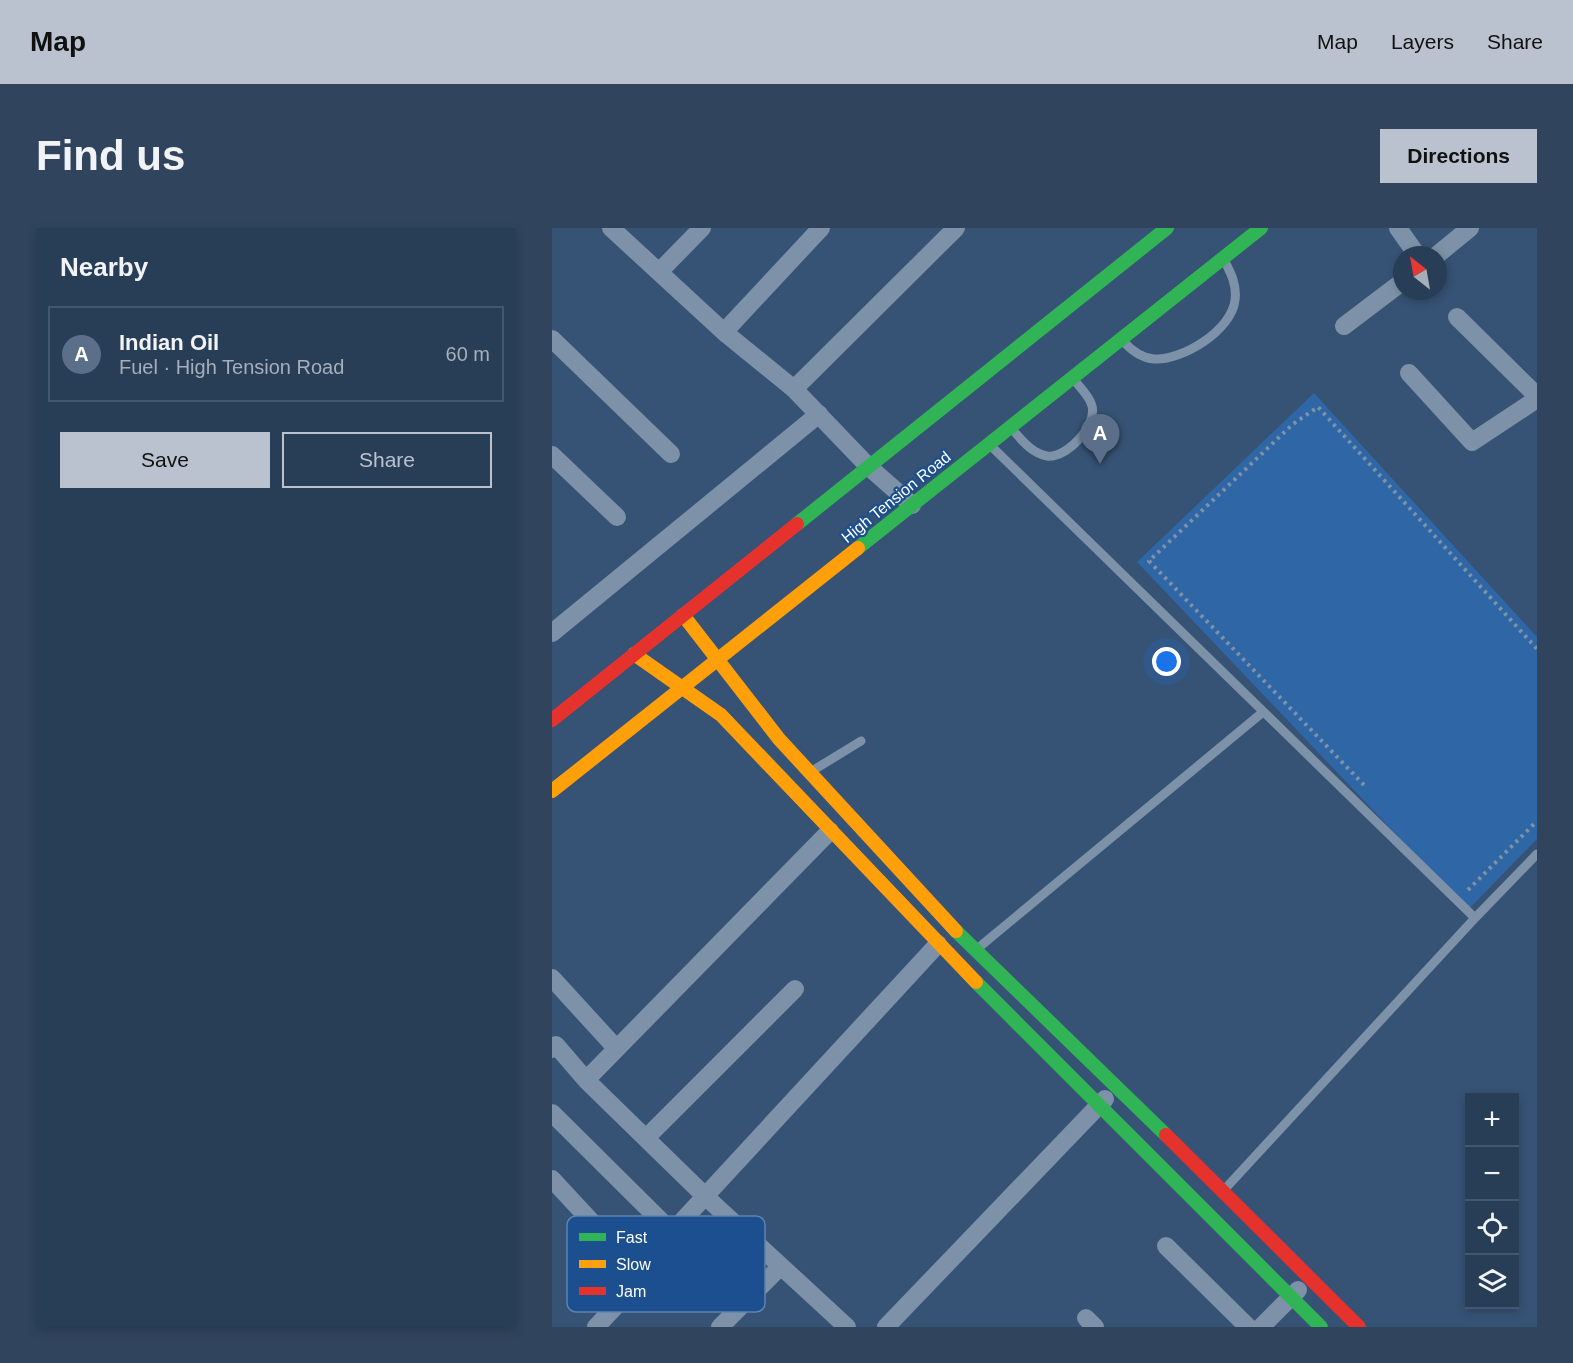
<!DOCTYPE html>
<html lang="en">
<head>
<meta charset="utf-8">
<style>
	body { margin:0; font-family:Helvetica,sans-serif; background:#30455d; color:#f1f3f6 }
	.controls { position:absolute; right:18px; bottom:18px; display:grid; overflow:hidden; border-radius:0px; box-shadow:0 3px 9px #0003 }
	.controls button { width:54px; height:54px; display:grid; place-items:center; padding:0; border:0; border-bottom:2px solid #44576d; background:#283e57; color:#f1f3f6; font:30px sans-serif }
	.compass { position:absolute; left:841px; top:18px; width:54px; height:54px; border-radius:50%; background:#283e57; box-shadow:0 3px 9px #0003; rotate:329deg }
	.you { position:absolute; left:615px; top:434px; width:21px; height:21px; margin:-15px; border:4px solid #fff; border-radius:50%; background:#1a73e8; box-shadow:0 0 0 9px #1a73e833 }
	.badge { display:grid; place-items:center; width:39px; height:39px; border-radius:50%; background:#b9c2ce; color:#fff; font-size:20px; font-weight:700 }
	.pin { position:absolute; translate:-50% -50px; filter:drop-shadow(0 2px 3px #0008) }
	.pin::after { content:''; position:absolute; top:32px; width:21px; height:18px; background:inherit; clip-path:polygon(0 0,100% 0,50% 100%) }
	.list { margin:0; padding:0; list-style:none }
	h2 { display:flex; justify-content:space-between; align-items:center; height:78px; margin:0; padding:0 24px; font-size:26px }
	h2 small { font-size:20px; font-weight:400; color:#a5aeba }
	.list li { display:grid; grid-template-columns:39px 1fr auto; gap:18px; align-items:center; box-sizing:border-box; height:96px; margin:0 12px 12px; padding:0 12px; border:2px solid #44576d; border-radius:0px }
	.list b { display:block; font-size:22px; white-space:nowrap }
	.list p { margin:0; font-size:20px; white-space:nowrap; color:#a5aeba }
	.list em { font-size:20px; font-style:normal; color:#a5aeba }
	.actions { display:flex; gap:12px; padding:18px 24px }
	.actions a { flex:1; padding:14px 0; border:2px solid #b9c2ce; border-radius:0px; text-align:center; font-size:21px; color:#b9c2ce }
	.actions .main { background:#b9c2ce; color:#111 }
	.icon { flex:none; width:33px; height:33px; fill:none; stroke:currentColor; stroke-width:2; stroke-linecap:round; stroke-linejoin:round }
	.map { position:relative; flex:none; width:985px; height:1099px; overflow:hidden; border-radius:0px }
	header { display:flex; align-items:center; gap:36px; box-sizing:border-box; height:84px; padding:0 30px; background:#b9c2ce; color:#111 }
	header strong { font-size:28px }
	nav { display:flex; gap:33px; margin-inline-start:auto; font-size:21px }
	.intro { display:flex; align-items:center; justify-content:space-between; box-sizing:border-box; height:144px; padding:0 36px }
	h1 { margin:0; font-size:42px }
	.button { padding:15px 27px; border-radius:0px; background:#b9c2ce; color:#111; font-size:21px; font-weight:700 }
	main { display:flex; gap:36px; padding:0 36px }
	aside { flex:1; background:#283e57; border-radius:0px; box-shadow:0 3px 9px #0003 }
	.map>svg:first-child { display:block }
	.green { fill:#2f66a5 }
	.lines { fill:none; stroke-linecap:round; stroke-linejoin:round }
	.path { stroke:#7d92a8; stroke-width:4; stroke-dasharray:3 4.5; stroke-linecap:butt }
	.lane { stroke:#7d92a8; stroke-width:9 }
	.street { stroke:#7d92a8; stroke-width:18 }
	.fast { stroke:#30b455; stroke-width:14 }
	.slow { stroke:#ff9f0a; stroke-width:14 }
	.jam { stroke:#e5322d; stroke-width:14 }
	.labels { text-anchor:middle; dominant-baseline:central; stroke-width:4.5; stroke-linejoin:round; paint-order:stroke }
	.street-label { font-size:16px; fill:#fff; stroke:#1b4f8f }
	.key { fill:#1b4f8f; stroke:#5f84b1; stroke-width:1.5 }
	.key-label { font-size:16px; fill:#fff }
</style>
</head>
<body>
<header>
<strong>Map</strong>
<nav><a>Map</a><a>Layers</a><a>Share</a></nav>
</header>
<div class="intro"><h1>Find us</h1><a class="button">Directions</a></div>
<main>
<aside>
<h2>Nearby<small></small></h2>
<ul class="list">
<li><span class="badge" style="background:#5c6f8a">A</span><div><b>Indian Oil</b><p>Fuel · High Tension Road</p></div><em>60 m</em></li>
</ul>
<div class="actions"><a class="main">Save</a><a>Share</a></div>
</aside>
<div class="map">
<svg width="985" height="1099" viewBox="0 0 985 1099">
	<rect width="100%" height="100%" fill="#365274"/>
	<!-- green -->
	<path class="green" d="M762,165L985,409V611L916,682L585,334Z"/>
	<g class="lines">
		<!-- path -->
		<path class="path" d="M812,557L597,333L741,196L766,179L985,421
			M916,662L985,593"/>
		<!-- lane -->
		<path class="lane" d="M571,113C579,122 589,130 602,131C630,133 680,102 683,72C685,57 679,45 672,32
			M459,200C469,211 479,225 495,228C514,231 545,198 540,178C538,169 528,159 522,152
			M439,218L923,690
			M260,543L309,513
			M425,721L711,484
			M672,962L923,690L985,626"/>
		<!-- street -->
		<path class="street" d="M59,0L172,104L242,161L317,239L360,277
			M846,0L865,27
			M885,27L918,0
			M107,44L150,0
			M905,89L985,168
			M792,98L850,54
			M172,104L269,0
			M0,111L119,226
			M857,145L920,214L985,171
			M242,161L404,0
			M0,227L65,289
			M0,405L267,186
			M0,750L64,820
			M0,821L4,817L34,852L154,969L295,1099
			M34,852L278,603
			M0,885L120,1004
			M94,910L243,761
			M0,951L91,1049L120,1004L386,716
			M614,1018L696,1099
			M534,1090L543,1099
			M44,1099L91,1049
			M168,1099L229,1038
			M334,1099L553,871
			M709,1099L746,1062"/>
		<!-- fast -->
		<path class="fast" d="M245,296L615,0
			M306,320L709,0
			M404,703L614,907
			M424,754L769,1099"/>
		<!-- slow -->
		<path class="slow" d="M131,387L227,511L404,703
			M82,426L169,487L424,754
			M0,563L306,320"/>
		<!-- jam -->
		<path class="jam" d="M0,492L245,296
			M614,907L807,1099"/>
	</g>
	<g class="labels">
		<!-- street labels -->
		<g class="street-label">
			<text transform="translate(344 269) rotate(-39)">High Tension Road</text>
		</g>
	</g>
	<!-- legend -->
	<rect x="15" y="988" width="198" height="96" rx="9" class="key"/>
	<rect x="27" y="1005" width="27" height="8" fill="#30b455"/>
	<rect x="27" y="1032" width="27" height="8" fill="#ff9f0a"/>
	<rect x="27" y="1059" width="27" height="8" fill="#e5322d"/>
	<g class="key-label">
		<text x="64" y="1015">Fast</text>
		<text x="64" y="1042">Slow</text>
		<text x="64" y="1069">Jam</text>
	</g>
</svg>
<div class="controls">
<button>+</button>
<button>−</button>
<button><svg class="icon" aria-label="locate" viewBox="0 0 24 24"><circle cx="12" cy="12" r="6"/><path d="M12 2v4M12 18v4M2 12h4M18 12h4"/></svg></button>
<button><svg class="icon" aria-label="layers" viewBox="0 0 24 24"><path d="M12 4l9 5-9 5-9-5zM3 14l9 5 9-5"/></svg></button>
</div>
<svg class="compass" viewBox="-18 -18 36 36"><path d="M0-13l5 13h-10z" fill="#e53935"/><path d="M0 13l5-13h-10z" fill="#a5aeba"/></svg>
<div class="you"></div>
<div class="pin badge" style="left:548px;top:236px;background:#5c6f8a">A</div>
</div>
</main>
</body>
</html>
